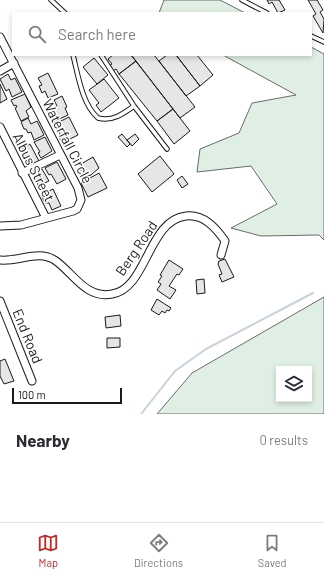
<!DOCTYPE html>
<html lang="en">
<head>
<meta charset="utf-8">
<style>
	body { margin:0; font-family:Barlow,sans-serif; background:#f7f7f7; color:#2b2b33 }
	.controls { position:absolute; right:12px; bottom:12px; display:grid; overflow:hidden; border-radius:0px; box-shadow:0 2px 6px #0003 }
	.controls button { width:36px; height:36px; display:grid; place-items:center; padding:0; border:0; border-bottom:1px solid #e1e1e2; background:#fff; color:#2b2b33; font:20px sans-serif }
	.scale { position:absolute; left:12px; bottom:10px; width:110px; box-sizing:border-box; padding-left:4px; border:2px solid #1a1a1a; border-top:0; font-size:11px; line-height:14px; white-space:nowrap; color:#1a1a1a; -webkit-text-stroke:3px #fff; paint-order:stroke }
	.list { margin:0; padding:0; list-style:none }
	h2 { display:flex; justify-content:space-between; align-items:center; height:52px; margin:0; padding:0 16px; font-size:17px }
	h2 small { font-size:13px; font-weight:400; color:#7c7c81 }
	.icon { flex:none; width:22px; height:22px; fill:none; stroke:currentColor; stroke-width:2; stroke-linecap:round; stroke-linejoin:round }
	.map { position:relative; flex:none; width:324px; height:414px; overflow:hidden }
	.search { position:absolute; background:#fff; box-shadow:0 2px 6px #0003; left:12px; right:12px; top:12px; height:44px; display:flex; align-items:center; gap:10px; box-sizing:border-box; padding:0 14px; border-radius:0px; color:#7c7c81; font-size:15px }
	.sheet { height:108px; background:#fff }
	nav { display:flex; justify-content:space-around; align-items:center; box-sizing:border-box; height:56px; border-top:1px solid #e1e1e2; background:#fff; font-size:11px; color:#7c7c81 }
	nav a { display:grid; justify-items:center; gap:2px }
	nav .on { color:#c62828 }
	.map>svg:first-child { display:block }
	.green { fill:#e0efe3; stroke:#6a6a6a; fill-rule:evenodd }
	.lines { fill:none; stroke-linecap:round; stroke-linejoin:round }
	.stream { stroke:#c6d2dc; stroke-width:2 }
	.building { fill:#e6e6e6; stroke:#1a1a1a }
	.lane-casing { stroke:#1a1a1a; stroke-width:5.5 }
	.street-casing { stroke:#1a1a1a; stroke-width:9 }
	.lane { stroke:#fff; stroke-width:3.5 }
	.street { stroke:#fff; stroke-width:7 }
	.labels { text-anchor:middle; dominant-baseline:central; stroke-width:3; stroke-linejoin:round; paint-order:stroke }
	.street-label { font-size:14px; fill:#1a1a1a; stroke:#fff }
</style>
</head>
<body>
<div class="map">
<svg width="324" height="414" viewBox="0 0 324 414">
	<rect width="100%" height="100%" fill="#fff"/>
	<!-- green -->
	<path class="green" d="M164,0H220L245,13H159Z
		M311,47L324,54V240L319,235L261,236L231,228L277,204L251,166L197,172L200,149L239,133L252,103L296,95L223,55H311Z
		M324,297V414H157L192,373ZM279,369H309V399H279Z"/>
	<g class="lines">
		<!-- stream -->
		<path class="stream" d="M141,414L175,371L206,349L313,293"/>
	</g>
	<!-- building -->
	<path class="building" d="M267,0H279L285,10L278,13L272,2L269,4Z
		M308,0H317L323,10L320,12L324,19L323,33L313,16L316,14Z
		M113,55H131L136,61L119,74L116,69L113,71L109,66L112,64L108,59Z
		M131,55H154L195,107L180,118Z
		M167,55H176L200,86L186,96L159,61Z
		M176,55H197L213,75L200,86Z
		M94,58L108,75L97,84L83,67Z
		M136,61L173,109L157,121L119,74Z
		M48,73L58,94L48,98L45,91L42,93L39,86L42,85L38,78Z
		M8,74L11,80L15,78L22,92L12,97L9,89L6,91L0,79Z
		M104,79L119,98L101,112L96,105L99,103L89,90Z
		M0,84L7,99L0,103Z
		M25,94L31,107L26,111L29,117L21,121L15,108L17,107L16,105L14,106L11,100Z
		M62,96L67,107L65,108L68,115L53,122L47,111L57,106L54,100Z
		M173,109L190,131L174,144L157,121Z
		M69,117L78,135L64,142L63,140L61,141L59,137L61,136L55,124Z
		M28,118L31,124L37,121L44,135L34,140L31,132L28,133L26,129H24L21,122Z
		M122,134L130,144L127,147L118,137Z
		M135,134L139,139L132,146L127,140Z
		M45,137L52,151L41,158L38,153L40,152L34,142Z
		M30,144L39,161L30,166L22,148Z
		M160,156L174,174L152,192L138,174Z
		M93,157L99,168L91,175L81,178L78,171L83,169L81,164Z
		M57,162L66,179L57,184L51,174L49,175L45,168Z
		M42,169L49,181L38,186L34,172Z
		M99,173L107,188L88,197L81,183Z
		M182,176L188,184L182,188L177,180Z
		M53,189L61,206L52,210L49,203H45L41,195Z
		M225,259L234,277L222,282L219,275L222,274L218,264L219,261Z
		M169,260L183,269L179,275L177,274L169,286L176,290L170,299L157,290L161,284L158,282L162,276L160,275Z
		M204,279L205,293L197,294L196,280Z
		M157,299L171,308L169,311L167,310L165,313L162,311L159,315L151,310Z
		M120,315L121,326L106,328L105,317Z
		M107,338H120V347L107,348Z
		M5,359L14,381L4,384L0,376V361Z"/>
	<g class="lines">
		<!-- lane casing -->
		<g class="lane-casing">
			<path id="lane" d="M51,0L65,13
				M242,0L267,13
				M311,36L324,42
				M73,55C78,75 82,104 98,118C112,122 123,114 134,106
				M101,55L134,106L167,149"/>
		</g>
		<!-- street casing -->
		<g class="street-casing">
			<path id="street" d="M0,37L78,188L81,200L77,209L73,211L21,225L0,226
				M0,71L14,63
				M0,127L46,218
				M22,173L60,155
				M0,260C19,262 39,249 56,261C74,274 86,299 112,294C147,289 148,220 186,216C204,214 216,228 225,241L221,255
				M0,301L32,381"/>
		</g>
		<!-- lane -->
		<use href="#lane" class="lane"/>
		<!-- street -->
		<use href="#street" class="street"/>
	</g>
	<g class="labels">
		<!-- street labels -->
		<g class="street-label">
			<text transform="translate(68 141) rotate(63)">Waterfall Circle</text>
			<text transform="translate(34 167) rotate(63)">Albus Street</text>
			<text transform="translate(136 248) rotate(-56)">Berg Road</text>
			<text transform="translate(28 336) rotate(68)">End Road</text>
		</g>
	</g>
</svg>
<div class="controls">
<button><svg class="icon" aria-label="layers" viewBox="0 0 24 24"><path d="M12 4l9 5-9 5-9-5zM3 14l9 5 9-5"/></svg></button>
</div>
<div class="scale">100 m</div>
<div class="search"><svg class="icon" aria-label="search" viewBox="0 0 24 24"><circle cx="10" cy="10" r="6"/><path d="M15 15l6 6"/></svg>Search here</div>
</div>
<section class="sheet">
<h2>Nearby<small>0 results</small></h2>
<ul class="list">
</ul>
</section>
<nav>
<a class="on"><svg class="icon" aria-label="map" viewBox="0 0 24 24"><path d="M3 6l6-2 6 2 6-2v14l-6 2-6-2-6 2zM9 4v14M15 6v14"/></svg>Map</a>
<a><svg class="icon" aria-label="directions" viewBox="0 0 24 24"><path d="M12 3l9 9-9 9-9-9zM9 14v-3h6M13 9l2 2-2 2"/></svg>Directions</a>
<a><svg class="icon" aria-label="saved" viewBox="0 0 24 24"><path d="M7 4h10v16l-5-4-5 4z"/></svg>Saved</a>
</nav>
</body>
</html>
